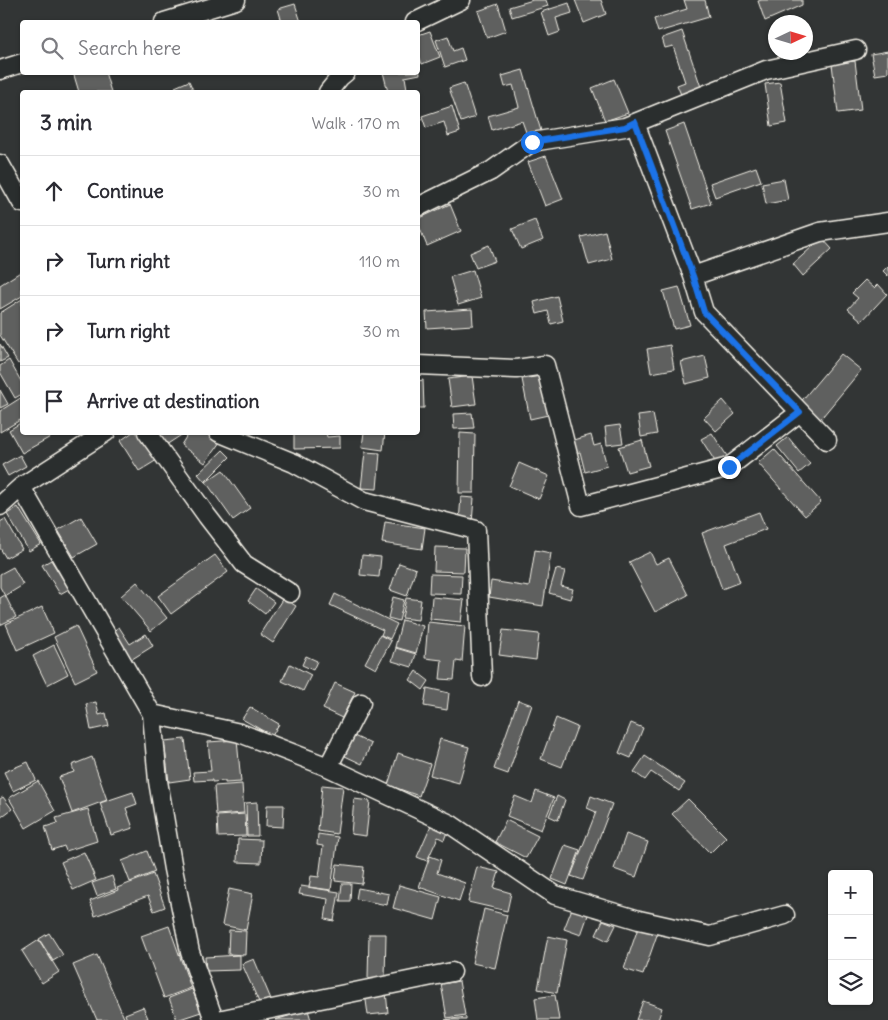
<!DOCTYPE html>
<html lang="en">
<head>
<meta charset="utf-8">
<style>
	body { margin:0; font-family:Delius,sans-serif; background:#f7f7f7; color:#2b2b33 }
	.controls { position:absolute; right:15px; bottom:15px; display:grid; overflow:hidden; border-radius:5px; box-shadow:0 1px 4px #0004 }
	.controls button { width:45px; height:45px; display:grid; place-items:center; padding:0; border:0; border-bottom:1px solid #e1e1e2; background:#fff; color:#2b2b33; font:25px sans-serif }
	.compass { position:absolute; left:768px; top:15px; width:45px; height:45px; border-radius:50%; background:#fff; box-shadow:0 1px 4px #0004; rotate:86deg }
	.stop { position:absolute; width:15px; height:15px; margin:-11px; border:4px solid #1a73e8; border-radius:50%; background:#fff }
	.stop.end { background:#1a73e8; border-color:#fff; box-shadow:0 1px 5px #0008 }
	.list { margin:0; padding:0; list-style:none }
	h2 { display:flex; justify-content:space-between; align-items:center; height:65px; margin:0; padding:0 20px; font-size:21px }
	h2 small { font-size:16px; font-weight:400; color:#7c7c81 }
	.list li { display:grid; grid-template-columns:32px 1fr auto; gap:15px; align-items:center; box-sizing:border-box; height:70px; padding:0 20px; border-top:1px solid #e1e1e2 }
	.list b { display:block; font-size:19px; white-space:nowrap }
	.list em { font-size:16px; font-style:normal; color:#7c7c81 }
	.icon { flex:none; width:28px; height:28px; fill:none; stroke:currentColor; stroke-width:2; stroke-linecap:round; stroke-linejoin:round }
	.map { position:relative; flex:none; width:888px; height:1020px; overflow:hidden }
	.search { position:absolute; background:#fff; box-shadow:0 1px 4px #0004; left:20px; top:20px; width:400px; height:55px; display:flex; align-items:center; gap:12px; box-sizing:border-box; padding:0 18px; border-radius:5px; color:#7c7c81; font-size:19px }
	.panel { position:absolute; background:#fff; box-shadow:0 1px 4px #0004; left:20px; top:90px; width:400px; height:345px; border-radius:5px }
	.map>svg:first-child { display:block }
	.building { fill:#5f605f; stroke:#f4f1e8 }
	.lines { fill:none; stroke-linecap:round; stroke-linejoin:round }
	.minor-casing { stroke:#f4f1e8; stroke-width:21 }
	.minor { stroke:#2a2d2e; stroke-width:18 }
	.route { stroke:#1a73e8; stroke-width:6 }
</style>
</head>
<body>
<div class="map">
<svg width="888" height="1020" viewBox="0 0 888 1020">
	<rect width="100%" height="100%" fill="#323535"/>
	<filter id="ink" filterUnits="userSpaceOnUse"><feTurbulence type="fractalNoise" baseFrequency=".02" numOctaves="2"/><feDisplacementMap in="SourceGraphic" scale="10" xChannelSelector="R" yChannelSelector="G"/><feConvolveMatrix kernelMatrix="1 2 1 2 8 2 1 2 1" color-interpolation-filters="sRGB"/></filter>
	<g filter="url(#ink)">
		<!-- building -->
		<path class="building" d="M533,0H546L548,6L512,17L509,7Z
			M575,0H601L606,14L584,23Z
			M684,0H705L709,17L658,32L654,19L687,9Z
			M762,0H802V5L765,21L758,1Z
			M569,3L572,13L556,18L560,32L549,36L541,12Z
			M295,4L301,22H282L278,9Z
			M498,4L506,31L487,38L478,11Z
			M430,31L440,57L422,64L418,53V35Z
			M682,31L702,90L682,97L677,85L685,82L673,46L665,48L662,38Z
			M448,36L453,51L461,48L465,60L445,67L436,40Z
			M888,51V73L875,75L871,54Z
			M855,61L861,110L838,113L832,64Z
			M418,64L420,74L405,77L407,89L388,92L383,72H418Z
			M523,70L541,131L527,135L522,121L492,130L488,116L519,107L513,85L505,87L502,76Z
			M73,72H105L111,92H79Z
			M614,79L628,113L605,121L592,88Z
			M189,81L194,92H178L175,87Z
			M780,82L787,123L771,126L765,84Z
			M464,83L475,117L461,122L449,88Z
			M452,106L460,132L448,136L444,122L426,128L422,116Z
			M684,124L711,203L692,209L665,131Z
			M546,156L563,199L545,206L528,162Z
			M756,167L761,181L715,197L710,183Z
			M784,179L788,200L766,204L762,183Z
			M450,204L461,231L427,246L418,224V219Z
			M535,220L543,240L521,249L512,229Z
			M605,231L612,259L589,265L581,237Z
			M822,238L832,249L803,276L793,264Z
			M489,245L495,261L476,268L470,253Z
			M888,266V276L883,271Z
			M473,270L481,298L458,305L450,277Z
			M22,271V296L0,309V285Z
			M865,280L874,288L878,284L887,294L862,321L848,309L858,298L852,293Z
			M679,287L690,325L674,329L663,291Z
			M557,296L563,321L551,324L548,311L537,314L534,302Z
			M22,299V361L18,364L0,335V313Z
			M472,309L473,325L427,328L426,312Z
			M0,344L8,358L0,362Z
			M670,345L674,369L651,373L647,349Z
			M841,354L861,370L818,422L798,405Z
			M705,356L710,378L686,384L681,362Z
			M9,360L22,383V394L15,398L0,372V366Z
			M472,376L476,404L452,407L448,379Z
			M541,376L548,415L530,419L522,379Z
			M423,380L424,408H418V381Z
			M0,390L8,404L0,408Z
			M22,397V419L0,432V411Z
			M723,400L735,414L716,431L704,418Z
			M472,413L474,428L454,429L453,414Z
			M653,414L657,434L641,437L638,416Z
			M22,422V432H53L54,435L22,453L9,430Z
			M620,425L623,443L607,445L605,427Z
			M133,432H139L157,460L139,471L120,441Z
			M157,432H186L166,445Z
			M189,432H206L220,442L205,463L181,445Z
			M294,432H326L327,437L340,436V448L294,449Z
			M364,432H385L383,450L362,447Z
			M460,433L475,434L474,493H459Z
			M712,433L727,456L716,463L701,439Z
			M591,435L594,446L601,444L607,466L585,472L580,452L574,453L571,441Z
			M788,437L810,464L799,473L777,446Z
			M642,440L649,466L627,472L619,447Z
			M774,449L821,502L805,516L758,463Z
			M223,450L230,457L205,482L198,474Z
			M365,452L380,453L377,489L361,488Z
			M20,455L26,466L8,476L2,465Z
			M519,463L549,476L539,499L509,486Z
			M223,470L250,508L233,520L206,482Z
			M461,497L474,498L472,523L459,522Z
			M18,507L41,544L29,551L7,514Z
			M759,512L766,529L726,544L740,582L722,589L702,533Z
			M81,517L97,544L74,557L58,530Z
			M5,519L22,549L6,558L0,548V522Z
			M385,522L425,528L422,549L382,543Z
			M435,547L465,548L464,572L434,571Z
			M535,550L551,553L543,606L489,597L491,581L529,587Z
			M650,552L656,564L669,558L688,595L655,612L629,562Z
			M215,555L228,572L171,614L158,596Z
			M362,555L381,557L379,577L360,575Z
			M51,560L69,589L60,594L42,565Z
			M399,563L416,569L407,596L390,590Z
			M13,567L23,585L5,596L0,587V574Z
			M556,569L565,571L561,586L573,589L570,599L549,593Z
			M430,574L462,575L461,594L429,593Z
			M137,582L167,618L151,631L121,596Z
			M256,589L274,602L265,614L248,601Z
			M335,594L397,624L390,639L381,635L383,630L330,605Z
			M5,595L16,617L0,625V598Z
			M393,597L404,600L399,621L388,618Z
			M432,597L464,600L461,622L430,619Z
			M283,598L296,606L273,643L260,634Z
			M406,598L421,600L418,620L402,618Z
			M42,607L54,633L17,650L6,624Z
			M402,620L423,626L416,653L395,647Z
			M428,622L465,626L462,662L456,661L454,680L440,679L442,660L425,658Z
			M76,626L97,671L75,682L54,637Z
			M119,627L130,644L146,634L153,646L129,661L112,632Z
			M503,630L539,634L536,660L499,655Z
			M380,635L391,641L376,669L365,663Z
			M54,645L68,674L47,685L33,656Z
			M396,648L416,654L412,667L392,661Z
			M306,656L317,661L313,670L302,665Z
			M290,664L311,675L303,691L282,681Z
			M416,671L429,681L423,690L410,680Z
			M335,683L355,692L342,718L323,709Z
			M427,688L449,693L447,710L424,706Z
			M518,700L532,705L508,774L494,769Z
			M96,702L99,715L106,713L109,726L91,730L86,704Z
			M250,707L279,724L272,736L242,719Z
			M556,718L577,727L562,767L541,759Z
			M631,723L643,728L631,758L619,753Z
			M354,736L371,744L362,764L345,756Z
			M185,739L190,779L169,782L164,741Z
			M440,739L469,747L459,783L430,775Z
			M237,740L241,782L225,783V781L212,782V780L194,781L193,772L211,771L208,742Z
			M398,753L430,764L419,796L388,785Z
			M645,756L685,783L679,791L651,772L645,780L634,772Z
			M92,757L107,800L72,813L59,777L74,772L72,765Z
			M28,762L36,780L13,791L4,772Z
			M38,781L55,811L26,828L9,798Z
			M242,784L244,813L216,815L214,786Z
			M322,785L343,787L337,834L318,831Z
			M536,791L554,798L541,830L507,816L515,796L532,803Z
			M133,792L137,804L126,808L133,828L111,835L100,803Z
			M557,796L565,800L558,820L549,816Z
			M591,796L612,804L583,880L571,876L596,812L587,808Z
			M3,797L12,809L0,818V799Z
			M354,799L370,801L366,836L351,834Z
			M688,799L726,837L710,853L672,814Z
			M257,802L258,836H247L246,803Z
			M267,805H284L283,827L266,826Z
			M88,809L97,841L66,851L64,846L52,850L45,827L58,823L56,818Z
			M245,814L246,836L218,837L217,816Z
			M506,820L538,836L526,858L495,842Z
			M431,825L447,832L444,840L438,837L427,861L417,857Z
			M318,834L338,837L331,890L309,887L311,876L319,877L323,846L317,845Z
			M626,834L648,842L636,877L614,869Z
			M238,839L262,840L261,863L237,862Z
			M565,845L580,850L567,885L552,879Z
			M147,851L155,872L130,882L122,861Z
			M84,852L96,880L73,890L61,862Z
			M430,856L441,860L437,873L465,883L459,901L419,887Z
			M337,864L364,867L362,884L335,881Z
			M477,867L499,872L494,888L511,893L507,911L468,902Z
			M153,874L165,907L154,911L148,896L95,916L90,901L118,890L117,888Z
			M112,876L116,889L97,896L92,883Z
			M342,884H351L350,901H340Z
			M399,885L441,897L435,920L393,908Z
			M301,886L339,892L334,921L325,919L328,899L299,894Z
			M358,888L389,894L387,905L356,899Z
			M229,889L253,894L246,930L222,925Z
			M573,906L589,912L581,935L564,929Z
			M484,909L507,915L495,968L472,963Z
			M603,920L616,925L608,941L596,935Z
			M639,925L658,932L643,975L624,969Z
			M169,926L191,988L164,998L141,936Z
			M229,930L246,931L245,955L228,954Z
			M49,933L63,955L53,961L39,939Z
			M369,934H386L385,979H368Z
			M548,936L567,940L557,993L538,989Z
			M39,940L59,972L42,983L22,951Z
			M97,955L125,1020H97L73,965Z
			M240,955V970L206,971L205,957Z
			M254,959L273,1004L262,1009L242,964Z
			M459,981L465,1015L447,1018L441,984Z
			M192,989L201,1012L177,1020L169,998Z
			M386,991L388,1013L368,1015L365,993Z
			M555,995L559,1020H538L535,998Z
			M643,1001L662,1008L658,1020H636Z
			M143,1007L148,1018L143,1020H127L125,1014Z
			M308,1010L311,1020H275Z
			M466,1017V1020H445Z"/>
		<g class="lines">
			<!-- minor casing -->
			<g class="minor-casing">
				<path id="minor" d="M164,22L236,0
					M415,22L461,0
					M0,70L22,63
					M328,92L340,77L346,72
					M635,123L693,276L704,312L827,440
					M0,164L22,203
					M418,207L491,171L532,142L625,127L766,70L856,50
					M693,276L820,232L888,222
					M418,365L516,369L545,365L581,506L729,467L800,412
					M147,432L207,516L244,564L290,593
					M218,432L294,463L364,501L476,530L482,677
					M21,487L152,714L158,781L173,869L190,952L214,1020
					M0,506L21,487L106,432
					M152,714L240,733L328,767L450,824L555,895L639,920L710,936L785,915
					M328,767L361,703
					M218,1020L452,972"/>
			</g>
			<!-- minor -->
			<use href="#minor" class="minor"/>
		</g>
	</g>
	<g class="lines" filter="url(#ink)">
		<!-- route -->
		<path class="route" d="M532,142L625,127L635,122L693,276L704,312L800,412L729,467"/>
	</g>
</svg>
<div class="controls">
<button>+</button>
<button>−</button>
<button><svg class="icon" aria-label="layers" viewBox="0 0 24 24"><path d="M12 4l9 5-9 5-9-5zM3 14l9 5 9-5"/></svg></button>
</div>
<svg class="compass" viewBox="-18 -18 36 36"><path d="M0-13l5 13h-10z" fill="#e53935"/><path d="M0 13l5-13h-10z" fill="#7c7c81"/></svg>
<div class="stop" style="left:532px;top:142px"></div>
<div class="stop end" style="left:729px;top:467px"></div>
<div class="search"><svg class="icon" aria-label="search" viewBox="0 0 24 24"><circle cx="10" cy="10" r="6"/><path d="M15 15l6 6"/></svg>Search here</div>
<section class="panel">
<h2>3 min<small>Walk · 170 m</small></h2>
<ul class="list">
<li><svg class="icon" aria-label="ahead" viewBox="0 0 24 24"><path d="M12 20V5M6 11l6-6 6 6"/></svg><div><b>Continue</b></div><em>30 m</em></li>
<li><svg class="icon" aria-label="right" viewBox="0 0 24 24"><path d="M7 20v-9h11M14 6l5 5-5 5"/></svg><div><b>Turn right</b></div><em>110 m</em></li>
<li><svg class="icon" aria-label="right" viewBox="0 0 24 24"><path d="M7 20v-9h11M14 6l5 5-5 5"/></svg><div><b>Turn right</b></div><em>30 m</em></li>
<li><svg class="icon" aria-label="arrive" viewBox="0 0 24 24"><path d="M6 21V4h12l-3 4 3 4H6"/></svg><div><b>Arrive at destination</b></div></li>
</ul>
</section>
</div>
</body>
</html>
